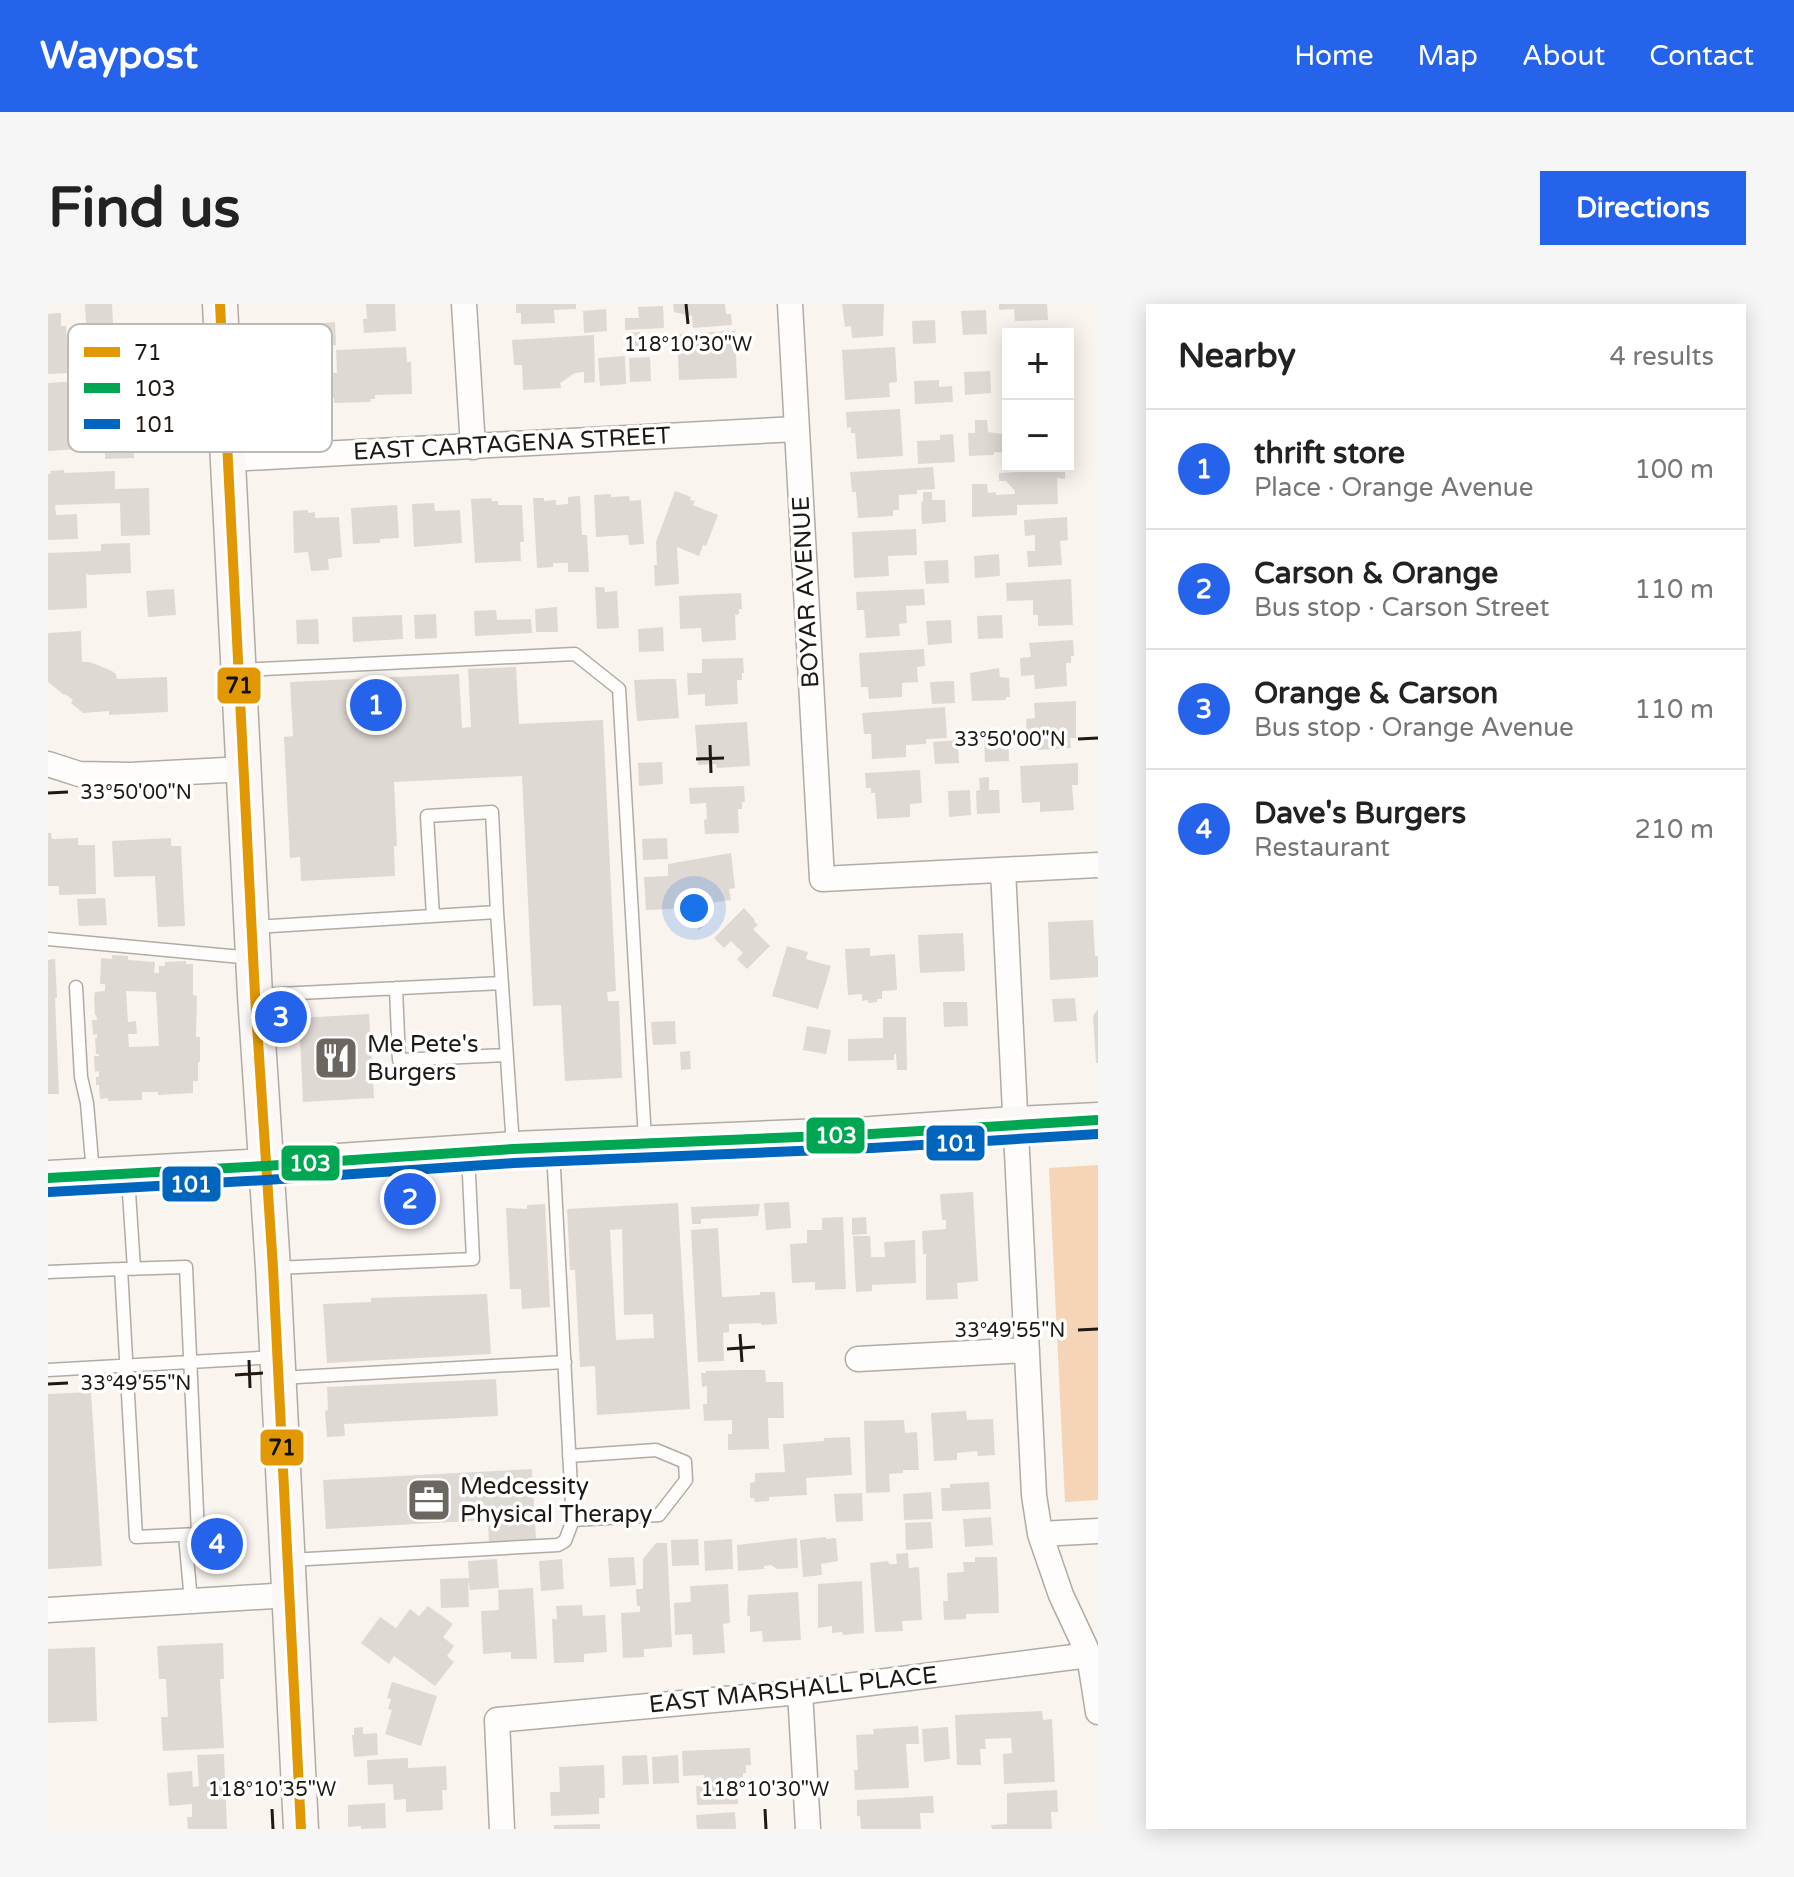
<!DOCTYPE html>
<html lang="en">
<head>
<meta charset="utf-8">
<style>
	body { margin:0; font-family:"Varela Round",sans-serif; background:#f6f6f6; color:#222 }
	.controls { position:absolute; right:24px; top:24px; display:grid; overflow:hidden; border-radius:0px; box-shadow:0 4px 20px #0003 }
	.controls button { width:72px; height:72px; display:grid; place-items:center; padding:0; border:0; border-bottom:2px solid #e0e0e0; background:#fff; color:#222; font:40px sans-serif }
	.you { position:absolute; left:646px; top:604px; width:28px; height:28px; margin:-20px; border:6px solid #fff; border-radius:50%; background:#1a73e8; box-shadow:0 0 0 12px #1a73e833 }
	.badge { display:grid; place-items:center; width:52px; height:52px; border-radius:50%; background:#2563eb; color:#fff; font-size:26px; font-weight:700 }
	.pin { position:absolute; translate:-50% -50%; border:4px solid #fff; box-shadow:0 2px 8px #0006 }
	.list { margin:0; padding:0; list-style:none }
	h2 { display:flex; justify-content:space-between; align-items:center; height:104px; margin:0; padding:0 32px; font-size:34px }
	h2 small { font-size:26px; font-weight:400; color:#767676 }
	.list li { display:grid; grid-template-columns:52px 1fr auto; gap:24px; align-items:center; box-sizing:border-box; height:120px; padding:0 32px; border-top:2px solid #e0e0e0 }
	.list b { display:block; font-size:30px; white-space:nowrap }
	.list p { margin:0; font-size:26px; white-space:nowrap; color:#767676 }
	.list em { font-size:26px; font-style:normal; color:#767676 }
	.map { position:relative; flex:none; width:1050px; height:1525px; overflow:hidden; border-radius:0px }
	header { display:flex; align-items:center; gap:48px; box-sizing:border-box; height:112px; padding:0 40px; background:#2563eb; color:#fff }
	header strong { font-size:38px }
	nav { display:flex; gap:44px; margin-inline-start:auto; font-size:28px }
	.intro { display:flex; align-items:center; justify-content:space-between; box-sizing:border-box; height:192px; padding:0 48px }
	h1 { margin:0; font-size:56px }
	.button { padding:20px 36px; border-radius:0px; background:#2563eb; color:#fff; font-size:28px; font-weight:700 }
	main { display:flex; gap:48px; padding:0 48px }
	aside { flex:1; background:#fff; border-radius:0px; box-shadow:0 4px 20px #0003 }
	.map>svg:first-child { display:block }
	.green { fill:#f5d4b7 }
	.building { fill:#dfd9d3; fill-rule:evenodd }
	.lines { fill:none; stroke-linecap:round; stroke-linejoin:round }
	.lane-casing { stroke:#b1aba5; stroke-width:15 }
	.street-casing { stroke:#b1aba5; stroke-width:27 }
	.secondary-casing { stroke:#b1aba5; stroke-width:37 }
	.lane { stroke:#fefdfc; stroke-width:12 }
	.street { stroke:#fefdfc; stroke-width:24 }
	.secondary { stroke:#faf7f4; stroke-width:34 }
	.bus-1-casing { stroke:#fff; stroke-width:16 }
	.bus-2-casing { stroke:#fff; stroke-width:16 }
	.bus-3-casing { stroke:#fff; stroke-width:16 }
	.bus-1 { stroke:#e29802; stroke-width:10 }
	.bus-2 { stroke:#00a651; stroke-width:10 }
	.bus-3 { stroke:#0065bd; stroke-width:10 }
	.ticks { fill:none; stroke:#201913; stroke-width:3 }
	.labels { text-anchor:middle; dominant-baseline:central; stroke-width:7; stroke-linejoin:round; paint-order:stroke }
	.street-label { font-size:24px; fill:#201913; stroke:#fff }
	.poi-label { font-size:24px; fill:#201913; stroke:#fff; text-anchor:start }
	.key { fill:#fff; stroke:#bcbab8; stroke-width:2 }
	.key-label { font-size:22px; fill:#201913 }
	.ticks-label { font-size:20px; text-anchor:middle; fill:#201913; stroke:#fff; stroke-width:7; stroke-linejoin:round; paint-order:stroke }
	.line-badge { stroke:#fff; stroke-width:3 }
	.badge-label { font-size:22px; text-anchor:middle; font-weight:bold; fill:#fff }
	.pale-badge-label { font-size:22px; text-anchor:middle; font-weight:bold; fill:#111 }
</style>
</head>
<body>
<header>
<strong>Waypost</strong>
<nav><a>Home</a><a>Map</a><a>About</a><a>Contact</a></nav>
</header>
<div class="intro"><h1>Find us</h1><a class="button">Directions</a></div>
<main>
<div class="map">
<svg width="1050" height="1525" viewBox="0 0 1050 1525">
	<rect width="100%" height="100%" fill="#faf4ee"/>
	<!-- green -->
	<path class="green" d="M1050,861V1196L1017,1198L1001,864Z"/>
	<!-- building -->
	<path class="building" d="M37,0H64L65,19L38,20Z
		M318,0H347L348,27L316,29L315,15H319Z
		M468,0H528V5L506,6L507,19L473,20V9H468Z
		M625,0H677L678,10H683L684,21L645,24L644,12L626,8Z
		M794,0H836L835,32L804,34L803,22L797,23Z
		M951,0H999L1000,16L967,17L966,5L951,6Z
		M615,2L616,24L577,26V14H591L590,3Z
		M558,5L559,27L536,29L535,7Z
		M938,6L939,30L915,31L913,7Z
		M13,9V22H18L21,69L0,70V10Z
		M887,16L888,39L865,40L864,17Z
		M287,18L288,41L265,43L263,20Z
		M687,27L689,74L631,76L629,30Z
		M592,28L593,42L581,43L580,29Z
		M546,31L547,78L536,79V68L527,69L512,79L513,84L475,86L474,61H466L464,36Z
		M358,43L359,58H363L364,90L327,91V95H322L323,98L286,99V94L266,95L265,69H289L288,46Z
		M847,43L849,78L841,79L842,93L797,96L794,46Z
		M577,52L578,80L552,82L550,54Z
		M602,53L603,77L582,78L581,54Z
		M942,67L943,89L917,91L916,68Z
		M891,76V83L904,82L905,98L867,100L866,77Z
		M28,77L32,145L0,147V79Z
		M852,105L855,152L809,155L807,129H803V123L799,124L798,108Z
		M927,116H939L940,128L960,131V149L946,148V151L921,152L920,129H927Z
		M84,125L86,154L57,155L56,126Z
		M905,130L907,158L870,160L869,137L892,136V131Z
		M972,162H1017V175L1009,174L1010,200L969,201V211L924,213V180H939L940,189L948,188V191L967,190V187L958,177H951V169L972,168Z
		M885,163L887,185L869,186V190L851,191V206H845V212L810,214L808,188H804L802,168Z
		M16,166V169L67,167V185L101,184L102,231L73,232L72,199L7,201L8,211L29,210L30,235L0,236V170H3L2,167Z
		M627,187L643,193L642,196L647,197L645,201L670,211L658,242L655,241L651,252L629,243L631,280L607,282L606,261H609L608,238Z
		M875,188H884V196H897L898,218L874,220L873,198L875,197Z
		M563,190V193L581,192L582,197L593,196L596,240L581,241L580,231L548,233L546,191Z
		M532,192L534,231H539L541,268H520V259H505V263L489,264L485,194H496V197L508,196V201L520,200V193Z
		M443,194L444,197H450V201H474L476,238H472L473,257L427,259L423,195Z
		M386,199L387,207L412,206L414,239L366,243L364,200Z
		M349,201L351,234L332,235V239L305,240L303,204Z
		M260,206V209L267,208V214L291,213L294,253L280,255L281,266L263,267L260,248L246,249L245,207Z
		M1019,213L1020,236L1012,237L1014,261L980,263L979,247H987V231L977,232L976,216Z
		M868,225L869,251L840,252L841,272L806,274L804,228Z
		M82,239L83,269L40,271L38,269L39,304L0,306V249L53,247V240Z
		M951,250L952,272L927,274L926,252Z
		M900,256L901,279L878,280L876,257Z
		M1023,275L1025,321L990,322V311H985V296L959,297L958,279Z
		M547,283H556L557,288L569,287L571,324L549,325Z
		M126,285L128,311L100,313L98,287Z
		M876,285L877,301L858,302L859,319L851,320L852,332L818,334L816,306H809L808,288Z
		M693,289L694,305H691V310L687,311L688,336L654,338L653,324L632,325L631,292Z
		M509,303L510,328H488L487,305Z
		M448,306L449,316L483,315L484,329L427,332L426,307Z
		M388,310L389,334L367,335L366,311Z
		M354,311L355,335L305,338L304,313Z
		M954,311L955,334L930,335L929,312Z
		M270,315L271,340H249L248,316Z
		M903,316L904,339L880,341L878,317Z
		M615,323L616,347L591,348L590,325Z
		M33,327L34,358H42L64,367L68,370L69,375L119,373L120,408L61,411V407L35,409L23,399L25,396L17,390L16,391L0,378V329Z
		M1025,336L1026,352H1023V359H1018L1019,382L987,385L986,371L973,372L972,354L983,353L981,339Z
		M876,345L877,362L869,363L870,378L854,379V393L821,395L820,383H813L811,349Z
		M695,354L696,369H694V376H689L690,400L657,402V390L640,391L639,369H654V355Z
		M468,363L471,420L555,416L568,687L559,688L560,697H571L574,774L517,777L513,701L485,702L474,472L346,478L349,542H346L347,572L253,577L252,553L242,554L236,433L245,432L242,378L411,370L414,424L423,423L420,365Z
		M951,364L952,373L961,374L962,393H958V396L924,397L922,369Z
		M610,375H628L631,414L589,417L586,376Z
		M906,377L907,399L884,400L882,378Z
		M1028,397V434H1022L1023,444L990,446L989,434H979L978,415L987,414L986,399Z
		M897,403L899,434L878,435V440L858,441V453L824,455L823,430H816L814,409Z
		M699,418L702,462L669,464L668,460L650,461L647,421Z
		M960,433L961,457L937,458L936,435Z
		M910,436L911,459L887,460L885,438Z
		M614,458L615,480L591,482L590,459Z
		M1030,459V481H1024L1026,506L992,508V498L974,499L972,462Z
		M872,466L874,499L862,500V513L829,515L827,489H823V484H818L817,469Z
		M941,473V486H951L952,509L929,510L928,487L932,486L931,474Z
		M696,482L697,498H694V505H690L691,529L657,530L656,516L659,515L658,499L642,500L641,484Z
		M922,486L923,511L901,513L900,487Z
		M0,529H3L4,535L30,534V541H47L48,590L11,591V582H0Z
		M123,534V542H133L137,622L110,623L107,572L66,573L64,537Z
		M619,534L620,555L595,556L594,535Z
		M683,549L687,584L681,585L683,596L622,605L598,606L596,573L620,572V560Z
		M57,594L59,621L31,622L29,595Z
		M655,604L663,616L651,626L642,614Z
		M696,604L707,616L706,617L710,621L705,625L722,642L699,665L689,655L695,649L683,637L676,644L666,634Z
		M1045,616L1047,652H1050V673L1002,676L1000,618Z
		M915,629L917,667L872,669L870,631Z
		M739,642L760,648L758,655L783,662L770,705L724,692Z
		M822,644V652L847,650L849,686L834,687V695H829V698L820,699V696L814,697V690L800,691L797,645Z
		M64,651L80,652V656L107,658L106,669H111V662H117V658L138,657V660H145V691L149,692L148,733H152V758H150V777H145V789L110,791V788H94V796L60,797V794L52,795L51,781H48V773H51V767L47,768L46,752H51V750H48L47,734H49V730L45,731L44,716H49L48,711H47L46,694L47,688L57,687V680H52L53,654L64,655ZM78,687L108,688L111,742L81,743L80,730H89L88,717L80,718Z
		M7,655L9,694H7L11,790H0V656Z
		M1027,694L1029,717L1006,718L1004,695Z
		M895,698H919L920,722L896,723Z
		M1050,705V759H1048L1045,712Z
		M321,710L326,794L255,798L251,714Z
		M835,713H858L859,766H849L848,750H846V756L800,757V735L835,734Z
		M627,717L628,740L605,741L603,718Z
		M759,722L783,726L778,750L755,746Z
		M642,747L643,765L633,766L632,748Z
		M925,888L930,977L909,979L910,995L878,996V950H875L874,927L898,925V916H894L892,890Z
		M741,898L743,924L718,926L716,899Z
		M630,899L642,1105L549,1111L547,1062L532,1063L527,966H522L519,905ZM574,925L576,1011L605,1010L606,1034L568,1036L562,926Z
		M497,900L502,1003L474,1005L473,985H462L458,904L479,905V901Z
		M712,900L710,912L653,915V920H644L643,903Z
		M795,913L798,985L767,986V978L744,979L742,940L759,939V926H774V914Z
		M818,913L819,930L804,931V914Z
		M670,924L674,993L712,991V988H727L729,1020L713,1021V1019L681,1020V1028L675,1029L676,1057L650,1058L643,926Z
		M805,932H822L823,953H837L836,938L867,936L868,979L824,981V987L808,988Z
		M439,990L443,1050L279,1059L275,1000L323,998V994Z
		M691,1066H717L718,1078H735L736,1114H720L721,1145L680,1146V1130H684V1116L656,1117L655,1100H659V1082L654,1083L653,1069H658V1067Z
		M448,1075L450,1112L296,1120L297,1132L279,1133L277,1107L280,1106L279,1083Z
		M43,1088L54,1262L0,1265V1090Z
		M918,1107L919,1116L945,1115L947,1151L930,1152L929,1147L909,1149V1156L886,1157L883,1109Z
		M856,1116L857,1129L869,1128L871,1166H855V1169L841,1170L842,1188L818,1189L816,1117Z
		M802,1133L804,1171L758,1174L759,1191L721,1193V1197L707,1198L706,1194H702V1179L707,1178V1169L737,1168L735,1140L776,1137V1134Z
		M484,1165L488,1236L441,1239L440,1216L278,1225L275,1176Z
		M941,1178L943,1205L894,1207L893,1184H902V1180Z
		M883,1188L885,1215L856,1216L855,1190Z
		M814,1189L815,1217L788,1218L786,1190Z
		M943,1213L945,1241L917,1243L915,1215Z
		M883,1218L885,1244L858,1246L857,1219Z
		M178,1222L180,1258L160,1259L158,1223Z
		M778,1233V1235L788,1234L790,1257L773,1260L774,1271L755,1273L752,1236Z
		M749,1234L750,1264L729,1265L723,1261L716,1262V1265L690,1267L689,1241Z
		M650,1235L651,1261L624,1262L623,1236Z
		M684,1235L685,1265L657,1267L656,1237Z
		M608,1239H619L624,1343L596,1345V1353L575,1354L573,1309L592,1308V1302H589L588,1285H595V1255Z
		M860,1249L861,1264L871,1263L874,1316L854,1317L855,1327L827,1328L822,1259L840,1257L841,1260H849L848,1250Z
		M586,1253L588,1281L562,1283L560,1254Z
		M927,1253H949L951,1309L918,1310V1315L896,1316L895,1297H900L899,1269L916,1268L915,1258H927Z
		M449,1255L451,1284L422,1286L420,1277L421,1303L393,1304L392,1275L421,1274L420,1257Z
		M514,1255L516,1285L493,1287L491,1257Z
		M814,1277L816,1329L795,1331L794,1328L784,1329V1322L770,1324V1280Z
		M680,1280L682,1319L675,1320L677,1349L645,1351L644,1330L627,1331L626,1299L643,1298L642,1282Z
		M485,1284L489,1355H463V1348L435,1350L433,1307L451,1306L450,1286Z
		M750,1288L753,1336L715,1338L714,1327L702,1328V1312H699L700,1291Z
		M534,1301L535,1312L557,1311L559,1348L536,1350V1358L506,1359L504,1315H509L508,1302Z
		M380,1302L405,1320L395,1333L406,1342L399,1352L406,1358L387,1382L346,1352L341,1360L313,1339L332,1313L348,1324L362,1305L371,1312Z
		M175,1339L176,1375H172L176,1444L115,1447L113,1413H120L118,1375H111L109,1342Z
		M47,1343L49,1417L0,1419V1345Z
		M344,1378L389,1392L373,1442L337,1430L344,1406L340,1405L343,1395L339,1394Z
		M994,1407L995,1416L1004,1415L1007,1478L956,1480L955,1450L964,1449L963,1434L937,1435L938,1445H932L933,1461H909L907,1411Z
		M870,1422L871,1440H858L861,1484L807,1486L806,1466H810L808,1431L826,1430L825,1425Z
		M315,1423V1430L329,1429L330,1451L306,1453L304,1431H306V1424Z
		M900,1423L902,1455L876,1458L874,1425Z
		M702,1444L703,1461H698V1469H695V1485L689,1486L690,1500L649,1501L648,1482H657L656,1471L635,1472L634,1447Z
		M176,1450L179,1525H140L139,1513H144V1500L121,1502L119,1469L144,1467L145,1483L151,1482L149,1451Z
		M599,1451L601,1480L575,1481L574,1452Z
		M630,1451L631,1479L605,1480L604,1453Z
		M360,1454V1464L398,1462L399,1486H394L395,1506L358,1508V1495L346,1496L345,1480L320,1481L319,1456Z
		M556,1461L557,1494H551V1510L503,1512L502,1488H512L511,1463Z
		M1009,1486L1010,1508H1003L1004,1525H944L943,1521L959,1520V1489Z
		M885,1492L886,1509H872L873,1525H813L812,1512H809V1496Z
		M337,1499L338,1524L313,1525V1522L300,1523V1501Z
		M687,1508L688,1525H649L648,1511Z
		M552,1520V1525H506V1521Z"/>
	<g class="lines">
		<!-- lane casing -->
		<g class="lane-casing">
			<path id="lane" d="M193,366L527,350L571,385L597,836
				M385,612L379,512L444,508L449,608
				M207,623L449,608L465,842
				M0,635L204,654
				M28,683L33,773L39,799L45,869
				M348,684L351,756L458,751
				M210,691L454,679
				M505,846L524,1202L525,1216L611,1211L638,1176L637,1158L608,1146L521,1152
				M80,873L86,965
				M138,963L150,1230L88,1233L73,965Z
				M228,964L425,955L420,850
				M0,968L73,965
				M0,1066L228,1053
				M232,1074L517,1058
				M137,1231L143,1297
				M242,1256L510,1241L517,1237L525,1216"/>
		</g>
		<!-- street casing -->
		<g class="street-casing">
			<path id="street" d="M416,0L425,143
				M742,0L774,575L1050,561
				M180,155L748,125
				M0,460L31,470L82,471L197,465
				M955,566L986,1191L992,1230L1013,1291L1041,1351L1050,1408
				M810,1055L979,1046
				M992,1230L1050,1227
				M0,1306L241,1291
				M752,1388L760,1525
				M454,1525L449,1416L752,1388L1041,1351"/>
		</g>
		<!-- secondary casing -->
		<g class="secondary-casing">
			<path id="secondary" d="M172,0L207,691L225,964L253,1525
				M0,874L217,862L465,845L823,830L966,820L1050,816"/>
		</g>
		<!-- lane -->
		<use href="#lane" class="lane"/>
		<!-- street -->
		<use href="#street" class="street"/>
		<!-- secondary -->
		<use href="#secondary" class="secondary"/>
		<!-- bus-1 casing -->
		<g class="bus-1-casing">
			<path id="bus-1" d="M172,0L207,691L225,964L253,1525"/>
		</g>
		<!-- bus-2 casing -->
		<g class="bus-2-casing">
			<path id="bus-2" d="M0,874L217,862L465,845L823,830L1050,816"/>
		</g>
		<!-- bus-3 casing -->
		<g class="bus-3-casing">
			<path id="bus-3" d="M1,888L218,876L466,859L824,844L1050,830"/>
		</g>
		<!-- bus-1 -->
		<use href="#bus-1" class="bus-1"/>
		<!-- bus-2 -->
		<use href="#bus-2" class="bus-2"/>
		<!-- bus-3 -->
		<use href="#bus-3" class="bus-3"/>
	</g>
	<!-- ticks -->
	<path class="ticks" d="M638,0L640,20M1030,435L1050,434M662,441L663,469M648,455L676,454M0,489L20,488M1030,1026L1050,1025M692,1030L694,1058M679,1045L707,1043M201,1056L202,1084M187,1071L215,1069M0,1080L20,1079M224,1505L225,1525M717,1505L718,1525"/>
	<!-- icons -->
	<defs>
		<g id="restaurant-square" transform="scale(2.3)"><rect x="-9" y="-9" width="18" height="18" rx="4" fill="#6c6660" stroke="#fff"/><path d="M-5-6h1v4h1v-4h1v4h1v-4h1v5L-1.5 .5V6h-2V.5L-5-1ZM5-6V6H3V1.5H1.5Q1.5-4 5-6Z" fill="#fff"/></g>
		<g id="office-square" transform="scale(2.3)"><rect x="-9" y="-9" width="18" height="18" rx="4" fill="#6c6660" stroke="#fff"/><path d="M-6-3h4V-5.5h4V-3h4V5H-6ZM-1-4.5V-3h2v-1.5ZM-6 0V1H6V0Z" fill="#fff"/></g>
	</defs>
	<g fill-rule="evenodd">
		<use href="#restaurant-square" x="288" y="754"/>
		<use href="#office-square" x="381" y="1196"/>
	</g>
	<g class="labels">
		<!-- street labels -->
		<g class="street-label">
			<text transform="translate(464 140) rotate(-3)">EAST CARTAGENA STREET</text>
			<text transform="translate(758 288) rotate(-93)">BOYAR AVENUE</text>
			<text transform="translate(745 1386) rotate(-6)">EAST MARSHALL PLACE</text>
		</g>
		<!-- poi labels -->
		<g class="poi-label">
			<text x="319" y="740">Me Pete's<tspan x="319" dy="28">Burgers</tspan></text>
			<text x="412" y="1182">Medcessity<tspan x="412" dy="28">Physical Therapy</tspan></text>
		</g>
	</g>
	<!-- legend -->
	<rect x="20" y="20" width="264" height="128" rx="12" class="key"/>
	<rect x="36" y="43" width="36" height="10" fill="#e29802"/>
	<rect x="36" y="79" width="36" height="10" fill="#00a651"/>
	<rect x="36" y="115" width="36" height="10" fill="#0065bd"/>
	<g class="key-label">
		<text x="86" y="56">71</text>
		<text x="86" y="92">103</text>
		<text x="86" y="128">101</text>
	</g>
	<g class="ticks-label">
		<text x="640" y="47">118°10'30"W</text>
		<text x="962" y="442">33°50'00"N</text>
		<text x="88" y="495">33°50'00"N</text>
		<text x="962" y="1033">33°49'55"N</text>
		<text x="88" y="1086">33°49'55"N</text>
		<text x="224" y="1492">118°10'35"W</text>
		<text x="717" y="1492">118°10'30"W</text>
	</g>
	<g class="line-badge">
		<rect x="168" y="362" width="46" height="39" rx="8" fill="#e29802"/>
		<rect x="757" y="812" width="61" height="39" rx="8" fill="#00a651"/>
		<rect x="877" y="820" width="61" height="38" rx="8" fill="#0065bd"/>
		<rect x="232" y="840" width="61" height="38" rx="8" fill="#00a651"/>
		<rect x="113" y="861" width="61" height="38" rx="8" fill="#0065bd"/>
		<rect x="211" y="1124" width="46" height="39" rx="8" fill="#e29802"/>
	</g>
	<g class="badge-label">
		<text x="788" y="839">103</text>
		<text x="908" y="847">101</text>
		<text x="262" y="867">103</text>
		<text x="143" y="888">101</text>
	</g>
	<g class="pale-badge-label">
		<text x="191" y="389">71</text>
		<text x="234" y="1151">71</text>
	</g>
</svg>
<div class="controls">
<button>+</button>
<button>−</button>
</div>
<div class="you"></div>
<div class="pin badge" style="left:328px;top:401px">1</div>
<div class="pin badge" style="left:362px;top:895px">2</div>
<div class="pin badge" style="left:233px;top:713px">3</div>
<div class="pin badge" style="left:169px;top:1240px">4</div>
</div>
<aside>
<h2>Nearby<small>4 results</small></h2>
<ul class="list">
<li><span class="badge">1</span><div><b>thrift store</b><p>Place · Orange Avenue</p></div><em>100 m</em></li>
<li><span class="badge">2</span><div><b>Carson &amp; Orange</b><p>Bus stop · Carson Street</p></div><em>110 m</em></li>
<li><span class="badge">3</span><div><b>Orange &amp; Carson</b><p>Bus stop · Orange Avenue</p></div><em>110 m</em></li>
<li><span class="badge">4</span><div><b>Dave's Burgers</b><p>Restaurant</p></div><em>210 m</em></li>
</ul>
</aside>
</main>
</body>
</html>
